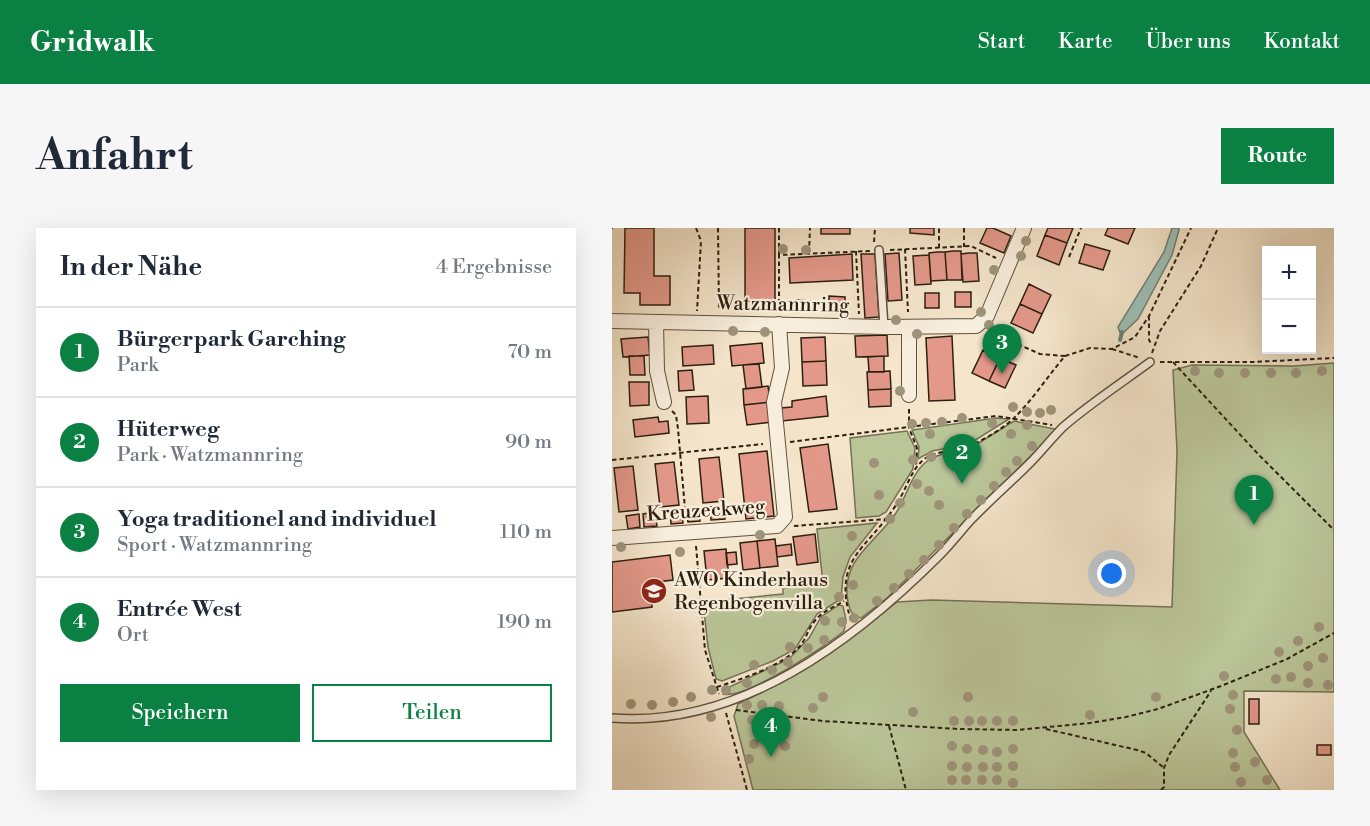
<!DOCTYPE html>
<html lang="de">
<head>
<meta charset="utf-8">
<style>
	body { margin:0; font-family:"Libre Bodoni",serif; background:#f6f6f7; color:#1f2937 }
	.controls { position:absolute; right:18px; top:18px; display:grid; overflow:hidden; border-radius:0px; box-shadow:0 6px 24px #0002 }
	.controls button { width:54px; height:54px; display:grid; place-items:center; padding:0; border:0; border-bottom:2px solid #e0e1e3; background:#fff; color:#1f2937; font:30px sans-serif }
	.you { position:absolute; left:500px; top:346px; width:21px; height:21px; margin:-15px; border:4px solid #fff; border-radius:50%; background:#1a73e8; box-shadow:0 0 0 9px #1a73e833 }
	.badge { display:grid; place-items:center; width:39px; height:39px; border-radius:50%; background:#0b8043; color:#fff; font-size:20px; font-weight:700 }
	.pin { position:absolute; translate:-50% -50px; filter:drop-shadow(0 2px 3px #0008) }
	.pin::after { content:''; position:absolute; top:32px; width:21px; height:18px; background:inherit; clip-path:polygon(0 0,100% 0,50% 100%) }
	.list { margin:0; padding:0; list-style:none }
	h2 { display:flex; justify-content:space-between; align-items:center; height:78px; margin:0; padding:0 24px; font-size:26px }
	h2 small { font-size:20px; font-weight:400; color:#747a83 }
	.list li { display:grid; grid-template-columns:39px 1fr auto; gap:18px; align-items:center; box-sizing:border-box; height:90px; padding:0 24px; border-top:2px solid #e0e1e3 }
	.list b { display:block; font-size:22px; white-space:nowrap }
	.list p { margin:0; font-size:20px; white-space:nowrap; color:#747a83 }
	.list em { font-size:20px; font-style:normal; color:#747a83 }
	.actions { display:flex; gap:12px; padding:18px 24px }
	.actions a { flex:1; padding:14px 0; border:2px solid #0b8043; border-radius:0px; text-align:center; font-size:21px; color:#0b8043 }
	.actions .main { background:#0b8043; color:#fff }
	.map { position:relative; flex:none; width:722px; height:562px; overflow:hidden; border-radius:0px }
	header { display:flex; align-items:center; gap:36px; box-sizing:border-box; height:84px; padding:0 30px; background:#0b8043; color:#fff }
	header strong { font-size:28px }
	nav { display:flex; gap:33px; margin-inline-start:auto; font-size:21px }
	.intro { display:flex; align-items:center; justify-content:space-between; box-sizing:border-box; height:144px; padding:0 36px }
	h1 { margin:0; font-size:42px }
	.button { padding:15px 27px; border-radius:0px; background:#0b8043; color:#fff; font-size:21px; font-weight:700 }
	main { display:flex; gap:36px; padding:0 36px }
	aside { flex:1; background:#fff; border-radius:0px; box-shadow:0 6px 24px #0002 }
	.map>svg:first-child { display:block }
	.green { fill:#bac598; stroke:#747254; stroke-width:1.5 }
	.water { fill:#9cbfb6; stroke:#707f73; stroke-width:1.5 }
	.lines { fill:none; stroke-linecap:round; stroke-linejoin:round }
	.stream { stroke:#707f73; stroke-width:4 }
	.building { fill:#e3988a; stroke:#2d200f; stroke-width:1.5 }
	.service-casing { stroke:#5f513e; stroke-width:10 }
	.minor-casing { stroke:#5f513e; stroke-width:16 }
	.path { stroke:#2d200f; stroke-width:2; stroke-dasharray:4.5 3; stroke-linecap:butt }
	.service { stroke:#f8eedd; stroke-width:7 }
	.minor { stroke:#f8eedd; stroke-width:14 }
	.tree { fill:#9e947a }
	.labels { text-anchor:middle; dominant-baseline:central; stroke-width:4.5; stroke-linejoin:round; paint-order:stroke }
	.street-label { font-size:20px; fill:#2d200f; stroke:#f8eedd }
	.poi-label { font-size:20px; fill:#2d200f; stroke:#f8eedd; text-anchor:start }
</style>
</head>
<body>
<header>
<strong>Gridwalk</strong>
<nav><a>Start</a><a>Karte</a><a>Über uns</a><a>Kontakt</a></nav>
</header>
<div class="intro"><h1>Anfahrt</h1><a class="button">Route</a></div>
<main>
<aside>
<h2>In der Nähe<small>4 Ergebnisse</small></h2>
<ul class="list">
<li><span class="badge">1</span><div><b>Bürgerpark Garching</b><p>Park</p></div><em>70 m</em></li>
<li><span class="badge">2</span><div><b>Hüterweg</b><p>Park · Watzmannring</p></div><em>90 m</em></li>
<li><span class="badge">3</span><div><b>Yoga traditionel and individuel</b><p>Sport · Watzmannring</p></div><em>110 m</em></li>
<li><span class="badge">4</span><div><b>Entrée West</b><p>Ort</p></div><em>190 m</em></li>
</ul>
<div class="actions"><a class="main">Speichern</a><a>Teilen</a></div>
</aside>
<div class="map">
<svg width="722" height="562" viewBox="0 0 722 562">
	<rect width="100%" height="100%" fill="#f4e5cb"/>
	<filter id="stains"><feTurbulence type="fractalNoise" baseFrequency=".00333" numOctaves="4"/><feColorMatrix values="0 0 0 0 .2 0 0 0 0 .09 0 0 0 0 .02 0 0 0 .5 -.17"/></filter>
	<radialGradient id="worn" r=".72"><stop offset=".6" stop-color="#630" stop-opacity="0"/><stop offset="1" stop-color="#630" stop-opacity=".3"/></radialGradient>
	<!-- green -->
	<path class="green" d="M722,135V464L632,463V504L668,562H141L122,488L126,476L172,453L228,417L285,374L319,372L560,379L565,223L561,142L580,137L682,138Z
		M384,190L397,191L357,216L320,223L306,231L307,219L300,202Z
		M402,193L443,201L442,205L275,370L249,390C240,388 238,383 236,374C228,331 263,316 284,285C294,270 299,246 314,234C324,226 340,224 353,221V228H357V221Z
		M295,203L303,220L301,241L274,284L267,288L244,290L238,210Z
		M265,295L238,329L231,349L229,371L205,386L183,421L161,433L110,453L104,451L96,419L91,374L171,366V360L211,355L205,301Z
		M227,377L231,378L234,392L232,403C214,418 132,472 111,466V462L177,431L197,410L209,389Z"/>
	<!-- water -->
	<path class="water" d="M560,0H567V2L560,27L526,91L509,107L506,99L552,24Z"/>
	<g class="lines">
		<!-- stream -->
		<path class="stream" d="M508,112L510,104"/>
	</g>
	<!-- building -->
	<path class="building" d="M13,0H42V48H58V77H28V65H12Z
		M133,0H163V74H133Z
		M209,0H238V6H209Z
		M298,0H322V7L298,5Z
		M375,0H381L399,8L392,25L368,15Z
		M436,0H461L455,15L433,7Z
		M496,0H523L516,16L493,7Z
		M433,7L455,15L447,37L425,28Z
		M473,16L498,23L491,42L467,35Z
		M341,23H349L350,52H335L333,24Z
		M325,24H333L335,52L319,53L317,25Z
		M287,25L290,72L276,73L273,26Z
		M357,25H365L367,53L351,54L349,26Z
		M240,26L241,52L178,55L177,30Z
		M249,26H263L267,89L253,90Z
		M317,27L319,56L303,57L301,28Z
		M417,56L439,67L430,86L408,76Z
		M343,64H359V79H343Z
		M313,65H327V80H313Z
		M217,68L233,69V82L217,81Z
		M185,72L199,73V84H185Z
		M408,76L430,86L421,105L399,95Z
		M275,107L276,128L244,129L243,108Z
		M340,108L343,172L317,173L314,110Z
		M36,109L38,127L11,129L9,111Z
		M213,109L214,133L190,134L189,110Z
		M150,115L152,135L120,138L118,118Z
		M101,117L102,136L71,138L70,119Z
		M371,122L388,130L377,153L360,145Z
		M17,128H32L33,147H18Z
		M272,128V144H257L256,129Z
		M388,130L404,137L393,160L377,153Z
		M214,133L215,157L191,158L190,134Z
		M147,136L150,159L134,161L131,137Z
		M80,142L82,162L67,163L66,143Z
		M278,143L279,161L256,162L255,144Z
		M17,154H37V177L18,178Z
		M156,158L158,174L132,177L131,161Z
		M279,161V178L257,179L256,162Z
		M96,168L97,195L75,196L74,169Z
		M214,168L216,188L170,193L169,180L180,179V173Z
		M158,174L160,194L135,197L132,177Z
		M46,189L47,194L56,193L57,205L23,209L21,192Z
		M216,216L225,281L197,284L188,220Z
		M155,223L162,288L134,291L127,226Z
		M107,229L112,273L91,275L87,231Z
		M62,234L67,277L48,279L43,236Z
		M21,238L26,282L7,284L2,240Z
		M112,278L113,291L99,292L98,279Z
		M87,280L88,293L76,294L74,281Z
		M70,282L71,295L59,296L58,283Z
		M43,284L45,298L32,299L31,286Z
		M27,286L28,299L16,301L14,288Z
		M203,306L206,334L185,337L181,309Z
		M163,311L166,338L148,340L145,313Z
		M145,313L148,340L131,342L128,315Z
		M179,316L180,327L165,329L164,318Z
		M114,321L117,350L95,352L92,323Z
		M124,324L125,336L115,337L114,325Z
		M58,327L61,352L37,355L40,379L0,384V334Z
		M637,471H647V496H637Z
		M705,517H719V527H705Z"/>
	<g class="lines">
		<!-- service casing -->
		<g class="service-casing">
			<path id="service" d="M267,22L272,99
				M0,490C128,500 242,413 328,327C339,316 348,304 358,293C377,273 398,255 417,236C429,224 439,211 451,199C476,177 511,154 538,134"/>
		</g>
		<!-- minor casing -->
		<g class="minor-casing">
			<path id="minor" d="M0,93L272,99L364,98L375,88L412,0
				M44,94L45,143L52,174
				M297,167V99
				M0,310L165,298L173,289L162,174L170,140L167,96"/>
		</g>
		<!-- path -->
		<path class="path" d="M84,0L89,13L85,83
			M106,0L107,81
			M352,0V19
			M0,1V0
			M262,14L263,0
			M327,20V0
			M293,21L296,84
			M278,22L359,18L384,30
			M244,23L247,86
			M197,25L198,0
			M167,27V0
			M457,29L469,0
			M167,83V27L258,23
			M537,88V112L540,117
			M500,121L528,130
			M540,125L548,103L589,38L606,0
			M453,128L478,120L500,121L523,109L537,88L579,0
			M548,134H640L722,130
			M561,134L646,226L722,302
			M297,181V200L305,220L304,239
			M60,183L64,187L66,201L74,292
			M178,214L384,188L440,197
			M355,219V228
			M0,232L151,216
			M182,298L275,291
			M84,318L93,422L107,466
			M239,393C220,330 254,323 284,277C293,264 298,245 309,234C321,221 342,225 357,218C372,212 392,200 403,189C421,171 436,148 453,128L428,126L378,104
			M105,459C129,451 171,438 188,418C194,411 196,401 202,394C209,384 222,379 232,373
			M124,482L211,493L347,501L405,502L478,495L514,489L546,481L609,458L675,431L722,405
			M114,485L135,562
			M277,498L294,562
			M434,501L525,522L534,525L552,540
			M549,562L552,559V540L557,527L599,463"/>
		<!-- service -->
		<use href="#service" class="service"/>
		<!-- minor -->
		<use href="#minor" class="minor"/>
	</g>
	<!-- trees -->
	<g class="tree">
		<circle cx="414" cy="13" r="5"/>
		<circle cx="171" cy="21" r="5"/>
		<circle cx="194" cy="22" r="5"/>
		<circle cx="409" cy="28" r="5"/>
		<circle cx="382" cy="42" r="5"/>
		<circle cx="369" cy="84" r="5"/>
		<circle cx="284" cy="92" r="5"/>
		<circle cx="377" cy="97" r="5"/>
		<circle cx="121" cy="103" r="5"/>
		<circle cx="153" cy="104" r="5"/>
		<circle cx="305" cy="106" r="5"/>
		<circle cx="583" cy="143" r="5"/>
		<circle cx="710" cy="143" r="5"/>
		<circle cx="607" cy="145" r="5"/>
		<circle cx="633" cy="145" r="5"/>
		<circle cx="659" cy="145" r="5"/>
		<circle cx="684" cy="145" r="5"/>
		<circle cx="288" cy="163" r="5"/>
		<circle cx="401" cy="179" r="5"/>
		<circle cx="439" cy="182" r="5"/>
		<circle cx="415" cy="184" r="5"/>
		<circle cx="428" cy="185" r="5"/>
		<circle cx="350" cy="190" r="5"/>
		<circle cx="330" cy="194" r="5"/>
		<circle cx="314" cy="195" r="5"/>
		<circle cx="380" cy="195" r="5"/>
		<circle cx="300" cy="196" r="5"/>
		<circle cx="415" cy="197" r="5"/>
		<circle cx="318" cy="206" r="5"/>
		<circle cx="399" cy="206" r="5"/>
		<circle cx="420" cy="218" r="5"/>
		<circle cx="358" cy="221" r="5"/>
		<circle cx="346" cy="224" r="5"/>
		<circle cx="319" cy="229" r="5"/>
		<circle cx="301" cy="232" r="5"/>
		<circle cx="405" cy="233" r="5"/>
		<circle cx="262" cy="235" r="5"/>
		<circle cx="394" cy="244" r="5"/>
		<circle cx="305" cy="256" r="5"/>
		<circle cx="382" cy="258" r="5"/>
		<circle cx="317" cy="263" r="5"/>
		<circle cx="267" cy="267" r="5"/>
		<circle cx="369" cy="272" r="5"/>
		<circle cx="288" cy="275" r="5"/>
		<circle cx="327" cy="277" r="5"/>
		<circle cx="355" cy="286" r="5"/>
		<circle cx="278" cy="291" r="5"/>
		<circle cx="342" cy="300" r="5"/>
		<circle cx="148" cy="307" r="5"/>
		<circle cx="240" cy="308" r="5"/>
		<circle cx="327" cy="317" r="5"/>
		<circle cx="9" cy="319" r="5"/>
		<circle cx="68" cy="324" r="5"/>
		<circle cx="312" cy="332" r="5"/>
		<circle cx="297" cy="346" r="5"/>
		<circle cx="241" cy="357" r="5"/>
		<circle cx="282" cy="360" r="5"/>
		<circle cx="227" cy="369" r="5"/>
		<circle cx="265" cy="373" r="5"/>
		<circle cx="242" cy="390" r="5"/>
		<circle cx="213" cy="393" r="5"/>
		<circle cx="230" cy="394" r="5"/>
		<circle cx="707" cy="399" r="5"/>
		<circle cx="212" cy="412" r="5"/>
		<circle cx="686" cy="413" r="5"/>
		<circle cx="178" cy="419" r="5"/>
		<circle cx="196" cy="420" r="5"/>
		<circle cx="667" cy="424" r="5"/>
		<circle cx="711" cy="430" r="5"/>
		<circle cx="176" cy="434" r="5"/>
		<circle cx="142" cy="437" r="5"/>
		<circle cx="696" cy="438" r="5"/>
		<circle cx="160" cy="442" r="5"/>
		<circle cx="612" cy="448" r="5"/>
		<circle cx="679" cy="449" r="5"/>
		<circle cx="664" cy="451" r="5"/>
		<circle cx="135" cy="455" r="5"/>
		<circle cx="696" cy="455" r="5"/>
		<circle cx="716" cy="457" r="5"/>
		<circle cx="100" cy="462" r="5"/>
		<circle cx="114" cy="462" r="5"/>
		<circle cx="621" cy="467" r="5"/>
		<circle cx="79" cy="469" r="5"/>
		<circle cx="211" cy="469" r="5"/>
		<circle cx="356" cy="469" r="5"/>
		<circle cx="544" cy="469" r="5"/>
		<circle cx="61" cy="474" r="5"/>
		<circle cx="19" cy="476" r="5"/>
		<circle cx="40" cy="477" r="5"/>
		<circle cx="135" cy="477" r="5"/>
		<circle cx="150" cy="477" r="5"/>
		<circle cx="167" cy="478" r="5"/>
		<circle cx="201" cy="480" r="5"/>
		<circle cx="618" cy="481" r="5"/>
		<circle cx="301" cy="484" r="5"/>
		<circle cx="478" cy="487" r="5"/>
		<circle cx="99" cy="489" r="5"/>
		<circle cx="140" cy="492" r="5"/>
		<circle cx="342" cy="493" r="5"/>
		<circle cx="357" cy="493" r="5"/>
		<circle cx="370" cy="493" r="5"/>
		<circle cx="385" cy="493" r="5"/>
		<circle cx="401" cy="493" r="5"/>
		<circle cx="625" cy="502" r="5"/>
		<circle cx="172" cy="507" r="5"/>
		<circle cx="142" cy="516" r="5"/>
		<circle cx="173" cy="518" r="5"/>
		<circle cx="340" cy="518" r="5"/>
		<circle cx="355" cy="521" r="5"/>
		<circle cx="401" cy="521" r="5"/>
		<circle cx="371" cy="522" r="5"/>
		<circle cx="385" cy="524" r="5"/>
		<circle cx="621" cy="525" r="5"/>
		<circle cx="137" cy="531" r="5"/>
		<circle cx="643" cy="534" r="5"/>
		<circle cx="340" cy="538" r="5"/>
		<circle cx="401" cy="538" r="5"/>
		<circle cx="355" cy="539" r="5"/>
		<circle cx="371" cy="539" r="5"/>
		<circle cx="385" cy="539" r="5"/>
		<circle cx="623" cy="539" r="5"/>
		<circle cx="340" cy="552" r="5"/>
		<circle cx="354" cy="552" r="5"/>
		<circle cx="370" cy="552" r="5"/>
		<circle cx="385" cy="552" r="5"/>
		<circle cx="655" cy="552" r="5"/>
		<circle cx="629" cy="554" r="5"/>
		<circle cx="401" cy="555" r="5"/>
	</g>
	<!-- icons -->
	<defs>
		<g id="school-disc" transform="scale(1.35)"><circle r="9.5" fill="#8f2418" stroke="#f8eedd"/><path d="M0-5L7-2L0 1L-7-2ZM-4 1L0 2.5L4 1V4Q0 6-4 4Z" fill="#fff"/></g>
	</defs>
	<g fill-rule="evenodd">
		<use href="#school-disc" x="42" y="363"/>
	</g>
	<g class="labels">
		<!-- street labels -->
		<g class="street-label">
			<text transform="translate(171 77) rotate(1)">Watzmannring</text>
			<text transform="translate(94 283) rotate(-4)">Kreuzeckweg</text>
		</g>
		<!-- poi labels -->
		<g class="poi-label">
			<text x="62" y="352">AWO Kinderhaus<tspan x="62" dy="23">Regenbogenvilla</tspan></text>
		</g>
	</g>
	<rect width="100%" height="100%" filter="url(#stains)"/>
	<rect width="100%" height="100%" fill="url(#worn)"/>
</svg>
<div class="controls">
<button>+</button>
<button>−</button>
</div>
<div class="you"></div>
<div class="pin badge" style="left:642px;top:297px">1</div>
<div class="pin badge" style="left:350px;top:256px">2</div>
<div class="pin badge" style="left:390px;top:146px">3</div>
<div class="pin badge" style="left:159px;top:529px">4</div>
</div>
</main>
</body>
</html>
